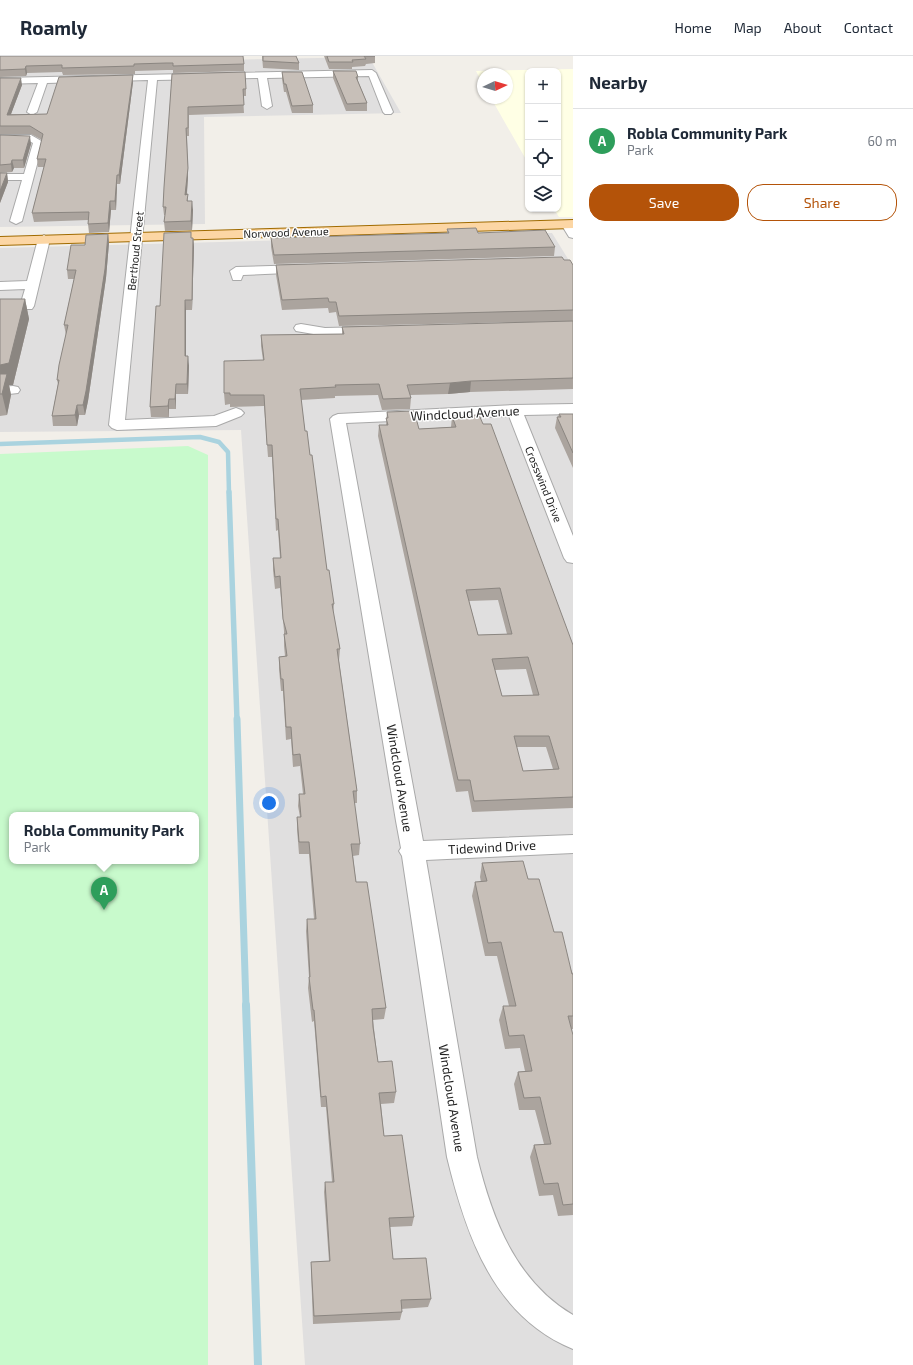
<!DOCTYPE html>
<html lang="en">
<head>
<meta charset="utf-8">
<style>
	body { margin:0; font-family:"Exo 2",sans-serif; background:#f6f6f7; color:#1f2937 }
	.controls { position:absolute; right:12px; top:12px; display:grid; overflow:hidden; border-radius:8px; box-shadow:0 1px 3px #0004 }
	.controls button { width:36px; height:36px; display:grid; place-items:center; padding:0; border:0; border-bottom:1px solid #e0e1e3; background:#fff; color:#1f2937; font:20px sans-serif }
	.compass { position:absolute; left:477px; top:12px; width:36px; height:36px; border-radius:50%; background:#fff; box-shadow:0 1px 3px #0004; rotate:86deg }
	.you { position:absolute; left:269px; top:747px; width:14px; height:14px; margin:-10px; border:3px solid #fff; border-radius:50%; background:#1a73e8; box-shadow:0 0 0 6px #1a73e833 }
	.badge { display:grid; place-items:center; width:26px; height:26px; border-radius:50%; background:#b45309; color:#fff; font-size:13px; font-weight:700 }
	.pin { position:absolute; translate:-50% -33px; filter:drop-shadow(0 1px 2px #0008) }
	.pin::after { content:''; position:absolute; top:21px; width:14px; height:12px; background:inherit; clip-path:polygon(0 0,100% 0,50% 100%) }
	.popup { position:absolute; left:9px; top:756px; width:190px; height:52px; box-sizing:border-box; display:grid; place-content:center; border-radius:8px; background:#fff; filter:drop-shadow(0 1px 3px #0005); font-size:13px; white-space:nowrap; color:#747a83 }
	.popup b { font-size:15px; color:#1f2937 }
	.popup::after { content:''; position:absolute; left:50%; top:100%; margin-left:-8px; border:8px solid transparent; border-top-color:#fff }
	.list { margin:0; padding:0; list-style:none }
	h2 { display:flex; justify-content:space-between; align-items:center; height:52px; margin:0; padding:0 16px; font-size:17px }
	h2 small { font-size:13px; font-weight:400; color:#747a83 }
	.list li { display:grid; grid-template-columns:26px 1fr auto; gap:12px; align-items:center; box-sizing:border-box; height:64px; padding:0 16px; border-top:1px solid #e0e1e3 }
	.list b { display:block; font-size:15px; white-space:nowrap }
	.list p { margin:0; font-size:13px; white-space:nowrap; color:#747a83 }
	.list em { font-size:13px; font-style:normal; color:#747a83 }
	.actions { display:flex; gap:8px; padding:12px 16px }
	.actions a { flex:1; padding:9px 0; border:1px solid #b45309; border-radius:16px; text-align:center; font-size:14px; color:#b45309 }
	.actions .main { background:#b45309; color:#fff }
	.icon { flex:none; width:22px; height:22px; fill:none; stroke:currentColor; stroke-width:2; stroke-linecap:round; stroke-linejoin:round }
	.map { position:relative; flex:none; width:573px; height:1309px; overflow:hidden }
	header { display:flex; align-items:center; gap:24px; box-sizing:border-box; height:56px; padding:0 20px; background:#fff; border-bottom:1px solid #e0e1e3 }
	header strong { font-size:19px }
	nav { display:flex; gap:22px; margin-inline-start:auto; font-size:14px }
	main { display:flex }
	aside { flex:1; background:#fff }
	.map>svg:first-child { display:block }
	.residential { fill:#e0dfdf }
	.education { fill:#ffffe5 }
	.park { fill:#c8facc; fill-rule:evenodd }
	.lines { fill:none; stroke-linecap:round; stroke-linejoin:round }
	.stream-far3 { stroke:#aad3df; stroke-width:4.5 }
	.stream-far2 { stroke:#aad3df; stroke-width:5.5 }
	.stream-far1 { stroke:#aad3df; stroke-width:7 }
	.stream { stroke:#aad3df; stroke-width:8 }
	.minor-casing { stroke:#a9a9a9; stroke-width:2 }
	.major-casing { stroke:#a06b00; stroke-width:2 }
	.minor { fill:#fff; fill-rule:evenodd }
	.major { fill:#fcd6a4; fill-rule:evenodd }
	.wall { fill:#aba49e; fill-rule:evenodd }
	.shaded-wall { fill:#8b8681 }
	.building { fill:#c7bfb8; stroke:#8b8681; fill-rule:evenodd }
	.labels { text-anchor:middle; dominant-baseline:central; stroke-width:3; stroke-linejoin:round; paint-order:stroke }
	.far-street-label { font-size:11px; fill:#222; stroke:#fff }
	.street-label { font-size:13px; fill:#222; stroke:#fff }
</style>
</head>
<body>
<header>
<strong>Roamly</strong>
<nav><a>Home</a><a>Map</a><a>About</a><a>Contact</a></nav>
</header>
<main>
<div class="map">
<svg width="573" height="1309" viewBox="0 0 573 1309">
	<rect width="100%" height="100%" fill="#f2efe9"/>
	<!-- residential -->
	<path class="residential" d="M369,1L401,57L204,61L205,168L0,171V8Z
		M552,177L573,211V1309H305L241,374L0,376V192Z"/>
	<!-- education -->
	<path class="education" d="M573,13V161H559L554,153H558V15H528V107L491,42H507V18H483V28L476,15Z"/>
	<!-- park -->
	<path class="park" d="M188,390L208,399V1309H0V398ZM12,759H196V805H12Z"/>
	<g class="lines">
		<!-- stream-far3 -->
		<path class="stream-far3" d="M0,388L200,381L219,386L228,396L229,437"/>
		<!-- stream-far2 -->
		<path class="stream-far2" d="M229,436L237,664"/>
		<!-- stream-far1 -->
		<path class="stream-far1" d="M237,663L246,950"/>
		<!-- stream -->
		<path class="stream" d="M246,949L258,1309"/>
		<!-- minor casing -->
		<g class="minor-casing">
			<path id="minor" d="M372,14L376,17L393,56L391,58H385L383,56L369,20L267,22L272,50L267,53L262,50L258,22L157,24L125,364L214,360L236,352L241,354L244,357L241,360L216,370L117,374L112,372L109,369L148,24L47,27L37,56L32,59L27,56L38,27L0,28V22Z
				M0,79H31L43,86L22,165L16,168L10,165L22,124H0V118H24L33,87L29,85H0Z
				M567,165L573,168V182L569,181L561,168Z
				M44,179L50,183L34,250L32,253H22L20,250L25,233L0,234V226L27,225L38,183Z
				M305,209L309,210L311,213L309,216L243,219L241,224H233L230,215L236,211Z
				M301,268L325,272L370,271L375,272L377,275L375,278L370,279L325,280L296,275L294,272L296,269Z
				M13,330L18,331L20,334L18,337L0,339V331Z
				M573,348V358L524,359L573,480V507L567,506L564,502L509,360L346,367L423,785L573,779V797L426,804L477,1101C492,1162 515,1225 573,1259V1293C493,1260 466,1179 447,1101L402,800L399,795L401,792L396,765L330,363L333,360L338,358L514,349Z"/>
		</g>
		<!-- major casing -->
		<g class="major-casing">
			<path id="major" d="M573,164V172L0,189V181Z"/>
		</g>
		<!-- minor -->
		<use href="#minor" class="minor"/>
		<!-- major -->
		<use href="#major" class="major"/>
	</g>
	<!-- wall -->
	<path class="wall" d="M0,0L244,8V15L173,17V14H167L135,15V18L63,19L62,16L27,17L26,20L0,21Z
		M262,0H296L299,7V14L263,12Z
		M324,0H375V7L366,8L365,10L352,11V13H329Z
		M333,15L358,21V25L367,47V55H346L333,22Z
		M282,16L313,49V57H292L286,36H284L282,23Z
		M172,18L246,33V40H243L244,57L189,59V80H187L188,121L187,138L188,145L193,154L192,174L165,175L164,166L165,159H164L163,151Z
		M133,19V26L120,128H117L116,154H111L109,176L89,177L88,168V164L34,166L32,157L44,111H38L37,103L42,84L31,78H0V22L22,29L11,58H47Z
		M0,79L31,88L24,112H14L12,116L0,117H7L8,126L0,147Z
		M447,173L478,177L555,191L554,200L274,208L271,191V182L447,178Z
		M108,178L109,187L106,222L88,345L85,359H79L77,370H53L52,360L58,328L57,324L66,279L64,269L74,223H68L67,214L85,189Z
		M192,182H193L194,191L192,254H186V300L189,310L188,338H176V353H169V361H151L150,351L160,250Z
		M564,204L573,209V265L339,270L336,256L329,257L328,252L282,254L276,219V209Z
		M0,243H25L29,263L13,329H9L11,339L7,359L0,360Z
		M573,265V333L470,336L448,338L410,339L411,342L410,353L382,354L378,339L335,340V342L301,344L305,375L310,399L327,514L334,548L333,558L340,593L339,605L357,735V747H354L360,788L359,799L353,800L356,826L386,952L384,963L373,964L378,1006L396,1036L394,1047L381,1048L384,1080L414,1161L412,1170L390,1171L393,1203L431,1243L428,1251L401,1253L402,1256L400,1264L313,1268L311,1215V1206L329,1205L324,1136L325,1126H332L326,1051H321L314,965L312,966L308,932L309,921L306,875L307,863H314L309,798H299L297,773V761H300L298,750L299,738H303L300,710L293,711L291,683L286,684L283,635H281L279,613V601L285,600L284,590V575L280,532L275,533L273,514V502H280L278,474L276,475L272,401H268L264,350L230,351V348L225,349L224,337L263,304L261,290V279L342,278V271Z
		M387,356L419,373L451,371L452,360L573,589V752L472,756L468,735L456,736L378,380L379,369H386ZM498,544L507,578L478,579L469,545ZM526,613L533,639L502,640L495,614ZM516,691H546L553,713L523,715Z
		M559,358H573V412L555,372L557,361H558Z
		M482,807L528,823L554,876L573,918V973H571L573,979V1159L558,1160L553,1139L539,1140L530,1101L534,1089L544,1088L535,1054H519L514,1028L518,1016L525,1015L520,992L505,993L499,964L503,950H509L497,900H485L472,840L475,826H481L480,821Z"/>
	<!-- shaded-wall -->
	<path class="shaded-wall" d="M26,10L27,17L26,20L25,13Z
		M133,19V26L120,128L119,119Z
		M21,22L22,29L8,66L7,59Z
		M186,72L188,121L186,147L185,139Z
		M30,80L31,88L24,112L23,104Z
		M12,104L14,112L12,116L11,108Z
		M7,117L8,126L0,147V135Z
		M117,119V128L116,154L115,145Z
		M110,145L111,154L109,176L108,167Z
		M192,145L193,154L192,174L191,165Z
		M108,178L109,187L106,222L88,345L85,359L83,349Z
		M193,182L194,191L192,254V244Z
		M25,243L29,263L13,329H9L11,339L7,359L2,338L0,331V309Z
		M185,244L186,254V310L185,300Z
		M188,300L189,310L188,338L187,328Z
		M471,325L470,336L448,338L450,327Z
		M176,328V353L175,343Z
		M169,343V361L168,350Z
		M77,349L79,359L77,370L75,359Z"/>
	<!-- building -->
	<path class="building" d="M0,0H243L244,8L173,10V7H166L134,8V10L62,12V9L26,10L25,13L0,14Z
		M263,0H296L299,7L263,5Z
		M327,0H375H364L366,3L352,4L353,6H329Z
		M333,15H356L358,21H356L367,47L347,48Z
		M245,16L246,33H243L244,49L188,51V72H186L188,112L185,139L188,138L187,145H192L191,165L164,166L166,151H163L164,131L172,18Z
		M282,16H302L313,49L292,50L286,28H284Z
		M133,19L119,119H117L115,145H110L108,167L88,168L89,156L32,157L46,103H37L43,78L30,70H0V22H21L7,59L47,58L59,21Z
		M0,79L30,80L23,104H12L11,108L0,109Z
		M0,117H7L0,135Z
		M476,172L478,177L545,174L555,191L274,199L271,182L449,177L447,173Z
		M191,176V182H193L192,244H185V300H188L187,328H176L175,343H169L168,350L150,351L156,250H160L164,177Z
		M108,178L105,213L86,335L83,349H77L75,359L52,360L59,324H57L59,309L68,269H64L76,214H67L71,189H85L86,179Z
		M562,201L564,204H570L573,209V254L339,260L336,246H329L328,242L282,244L276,209Z
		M0,243H25L9,307L0,309Z
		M573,265V322L471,325L450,327L407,329L411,342L383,343L379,328L335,329L336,331L300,333L305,375H307L310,399H312L327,514H329L334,548H332L340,593H337L357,735H353L360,788H351L356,826H367L386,952L372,953L373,971L378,1006L392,1005L396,1036L379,1037L384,1080L402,1079L414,1161L389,1162L393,1203L426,1202L431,1243L401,1244L402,1256L314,1260L311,1206L330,1205L325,1126H334L326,1040L321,1041L314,954H313L309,921H310L307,863H316L309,786H299L297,761H301L299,738H305L300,698L293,699L291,671H286L283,623H281L279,601L287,600L284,578H287L283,563L280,520L275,521L273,502H281L278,463H276L272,389H267L264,339H230V337H224V305L264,304L261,279L344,278L342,271Z
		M0,318H7L2,338H0Z
		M414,355L419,373L456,371L452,360L479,359L483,368H491L573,589V741L474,745L470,724H458L379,369H388L386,362H388L387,356ZM500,532L512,578L478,579L466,534ZM528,601L539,639L502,640L492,603ZM514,680H549L559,713L523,715Z
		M559,358H573V397L557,361H561Z
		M523,805L528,823H539L554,876H562L572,918H573V960H568L573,979V1148L563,1149L558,1127L544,1128L534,1089L551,1088L540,1041L524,1042L518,1016L532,1015L524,979L509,980L503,950H516L501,886L488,887L475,826L487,825L482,807Z"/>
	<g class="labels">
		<!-- far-street labels -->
		<g class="far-street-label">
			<text transform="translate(286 176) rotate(-2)">Norwood Avenue</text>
			<text transform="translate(135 195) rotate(-84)">Berthoud Street</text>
			<text transform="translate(544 428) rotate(68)">Crosswind Drive</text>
		</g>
		<!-- street labels -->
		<g class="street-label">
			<text transform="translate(465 357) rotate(-3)">Windcloud Avenue</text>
			<text transform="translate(400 722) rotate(81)">Windcloud Avenue</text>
			<text transform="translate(492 791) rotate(-3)">Tidewind Drive</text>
			<text transform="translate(452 1042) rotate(81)">Windcloud Avenue</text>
		</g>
	</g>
</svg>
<div class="controls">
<button>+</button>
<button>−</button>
<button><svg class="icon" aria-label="locate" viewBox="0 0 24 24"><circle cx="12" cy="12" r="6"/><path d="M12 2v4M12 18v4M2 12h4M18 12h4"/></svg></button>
<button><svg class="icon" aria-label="layers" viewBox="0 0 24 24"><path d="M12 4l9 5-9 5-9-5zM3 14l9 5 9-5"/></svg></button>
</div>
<svg class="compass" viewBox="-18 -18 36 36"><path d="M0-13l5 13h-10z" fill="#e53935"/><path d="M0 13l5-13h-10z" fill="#747a83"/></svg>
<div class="you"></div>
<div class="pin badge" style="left:104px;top:854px;background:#2e9e5b">A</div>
<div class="popup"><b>Robla Community Park</b>Park</div>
</div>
<aside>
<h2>Nearby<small></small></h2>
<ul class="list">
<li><span class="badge" style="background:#2e9e5b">A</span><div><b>Robla Community Park</b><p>Park</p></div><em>60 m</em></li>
</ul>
<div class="actions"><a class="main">Save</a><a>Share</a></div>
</aside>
</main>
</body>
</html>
